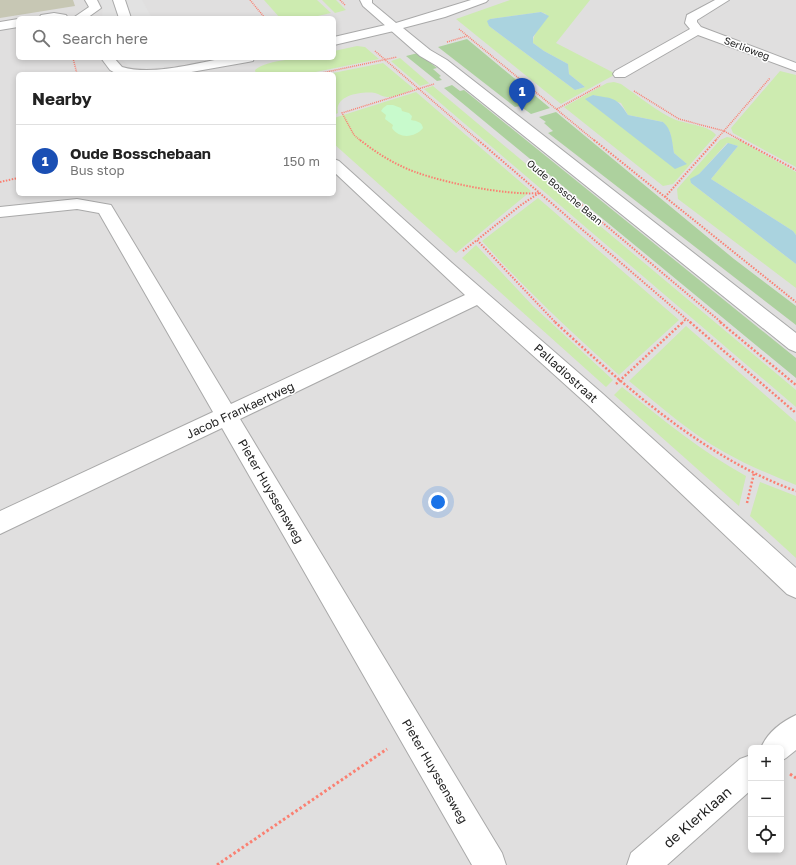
<!DOCTYPE html>
<html lang="en">
<head>
<meta charset="utf-8">
<style>
	body { margin:0; font-family:"Golos Text",sans-serif; background:#f2f2f2; color:#222 }
	.controls { position:absolute; right:12px; bottom:12px; display:grid; overflow:hidden; border-radius:6px; box-shadow:0 2px 6px #0003 }
	.controls button { width:36px; height:36px; display:grid; place-items:center; padding:0; border:0; border-bottom:1px solid #e0e0e0; background:#fff; color:#222; font:20px sans-serif }
	.you { position:absolute; left:438px; top:502px; width:14px; height:14px; margin:-10px; border:3px solid #fff; border-radius:50%; background:#1a73e8; box-shadow:0 0 0 6px #1a73e833 }
	.badge { display:grid; place-items:center; width:26px; height:26px; border-radius:50%; background:#d40000; color:#fff; font-size:13px; font-weight:700 }
	.pin { position:absolute; translate:-50% -33px; filter:drop-shadow(0 1px 2px #0008) }
	.pin::after { content:''; position:absolute; top:21px; width:14px; height:12px; background:inherit; clip-path:polygon(0 0,100% 0,50% 100%) }
	.list { margin:0; padding:0; list-style:none }
	h2 { display:flex; justify-content:space-between; align-items:center; height:52px; margin:0; padding:0 16px; font-size:17px }
	h2 small { font-size:13px; font-weight:400; color:#767676 }
	.list li { display:grid; grid-template-columns:26px 1fr auto; gap:12px; align-items:center; box-sizing:border-box; height:72px; padding:0 16px; border-top:1px solid #e0e0e0 }
	.list b { display:block; font-size:15px; white-space:nowrap }
	.list p { margin:0; font-size:13px; white-space:nowrap; color:#767676 }
	.list em { font-size:13px; font-style:normal; color:#767676 }
	.icon { flex:none; width:22px; height:22px; fill:none; stroke:currentColor; stroke-width:2; stroke-linecap:round; stroke-linejoin:round }
	.map { position:relative; flex:none; width:796px; height:865px; overflow:hidden }
	.search { position:absolute; background:#fff; box-shadow:0 2px 6px #0003; left:16px; top:16px; width:320px; height:44px; display:flex; align-items:center; gap:10px; box-sizing:border-box; padding:0 14px; border-radius:6px; color:#767676; font-size:15px }
	.panel { position:absolute; background:#fff; box-shadow:0 2px 6px #0003; left:16px; top:72px; width:320px; height:124px; border-radius:6px }
	.map>svg:first-child { display:block }
	.residential { fill:#e0dfdf; fill-rule:evenodd }
	.construction { fill:#c7c7b4 }
	.grass { fill:#cdebb0; fill-rule:evenodd }
	.forest { fill:#add19e }
	.park { fill:#c8facc }
	.parking { fill:#e2e2e2 }
	.water { fill:#aad3df }
	.lines { fill:none; stroke-linecap:round; stroke-linejoin:round }
	.minor-casing { stroke:#a9a9a9; stroke-width:2 }
	.tertiary-casing { stroke:#a9a9a9; stroke-width:2 }
	.path-far3 { stroke:#fa8072; stroke-width:1.5; stroke-dasharray:1 1; stroke-linecap:butt }
	.path-far2 { stroke:#fa8072; stroke-width:2; stroke-dasharray:1.5 1.5; stroke-linecap:butt }
	.path-far1 { stroke:#fa8072; stroke-width:2.5; stroke-dasharray:2 2; stroke-linecap:butt }
	.path { stroke:#fa8072; stroke-width:3; stroke-dasharray:2.5 2.5; stroke-linecap:butt }
	.minor { fill:#fff; fill-rule:evenodd }
	.tertiary { fill:#fff; fill-rule:evenodd }
	.labels { text-anchor:middle; dominant-baseline:central; stroke-width:3; stroke-linejoin:round; paint-order:stroke }
	.far-street-label { font-size:10px; fill:#222; stroke:#fff }
	.street-label { font-size:12px; fill:#222; stroke:#fff }
	.near-street-label { font-size:14px; fill:#222; stroke:#fff }
</style>
</head>
<body>
<div class="map">
<svg width="796" height="865" viewBox="0 0 796 865">
	<rect width="100%" height="100%" fill="#f2efe9"/>
	<!-- residential -->
	<path class="residential" d="M0,0H796V865H0ZM18,18H334V58H18ZM18,74H334V194H18ZM751,748H781V850H751Z"/>
	<!-- construction -->
	<path class="construction" d="M0,0H73L75,6L0,18Z"/>
	<!-- grass -->
	<path class="grass" d="M264,0H317L331,13L309,18H280Z
		M322,0H336L346,10L335,13Z
		M510,0H590L556,43L616,74L561,104L456,19ZM541,12L546,14C544,26 533,31 533,43L544,51L568,64L569,74L585,87L575,90L489,26L488,21L490,19Z
		M357,46L365,47L379,59L306,74H256L255,70C270,57 315,58 334,58V51Z
		M400,58L429,83H430L420,86L391,61Z
		M383,63L414,89C408,91 393,98 387,97C383,97 379,94 375,93C362,91 334,95 338,113L334,115V74H328Z
		M780,71L796,75V167L733,133L731,128Z
		M614,82L621,84C637,95 659,113 676,120C687,124 710,126 716,135L673,184L663,186L564,107L607,83ZM593,95L621,103L628,115L663,122L670,132L674,153L687,164Z
		M433,86L796,390V407L424,89Z
		M416,92L531,191L456,253L334,144V118Z
		M727,137L737,139L796,172V235L793,231L711,179L738,146L727,143L691,183L796,264V288L678,199L677,189L720,140Z
		M538,198L679,320L619,375C571,332 525,289 482,241Z
		M476,245L533,306L613,380L606,387L462,258Z
		M686,326L796,422V485C771,475 747,465 724,452C690,433 659,405 629,381Z
		M622,387C662,419 702,452 746,476L739,506L614,395Z
		M760,482L796,496V558L750,516Z"/>
	<!-- forest -->
	<path class="forest" d="M467,39L550,108L531,114L520,106L515,107L438,47Z
		M418,53L437,68L433,69L441,76L439,77L442,80L437,81L406,56Z
		M452,85L460,91L464,90L796,358V378L444,88Z
		M556,112L734,259L796,306V325L548,133L553,131L544,123L546,122L539,117Z"/>
	<!-- park -->
	<path class="park" d="M387,105H393L401,108L402,111L409,113L412,116L411,120C417,121 422,122 423,128C415,138 399,139 392,128L393,125L385,119L386,115L381,111L383,108Z"/>
	<!-- parking -->
	<path class="parking" d="M99,0H142L152,18H102L103,7Z
		M121,58H216L147,69L128,66Z"/>
	<!-- water -->
	<path class="water" d="M541,12L549,16L533,37V43L544,51L568,64L569,74L585,87L575,90L489,26L487,21L490,19Z
		M593,95C613,99 616,96 628,115L663,122C672,129 672,142 674,153L687,164L675,169L585,99Z
		M728,143L738,146L711,179L793,231L796,235V264L691,183L690,179L699,174Z"/>
	<g class="lines">
		<!-- minor casing -->
		<g class="minor-casing">
			<path id="minor" d="M85,0H97L101,8L87,18H73L89,7Z
				M113,0H125L131,18H119Z
				M715,0H729L697,20V22L701,27L796,63V71L698,35L625,77H615L613,74L615,71L690,29L685,23L687,15Z
				M54,13L66,15L68,18H39L41,15Z
				M18,19V27L0,30V22Z
				M394,23L398,24L400,27L398,30L334,45V37Z
				M101,58H114L122,67C153,76 195,63 226,58C235,57 245,58 254,58L253,61L248,62L180,74H117L110,70Z
				M334,159L339,161L452,263L603,394L796,568V598L787,594L589,406L477,305L240,419L502,853L506,865H472L222,428L0,534V511L213,412L99,213L77,209L0,217V207L77,199L111,205L231,404L465,295L334,172Z
				M796,715V750L786,758L781,761V748H761C767,733 781,722 796,715Z
				M751,755V790L667,865H627L631,853L740,759Z"/>
		</g>
		<!-- tertiary casing -->
		<g class="tertiary-casing">
			<path id="tertiary" d="M360,0H372V3L396,23L471,0H488L486,2L445,17L403,28L430,50L447,60L796,333V352L789,349L437,66L420,56L363,6Z"/>
		</g>
		<!-- path-far3 -->
		<path class="path-far3" d="M250,0L265,18
			M340,0L345,5
			M459,29L595,141
			M447,42L467,36
			M375,51L479,141
			M73,58L77,74
			M317,74L397,57
			M634,91L679,119L724,131L742,141
			M557,109L601,85
			M361,141L354,135L342,113L434,84
			M715,141L770,78"/>
		<!-- path-far2 -->
		<path class="path-far2" d="M360,140C373,150 386,159 401,166C431,181 506,196 539,193
			M478,140L691,323
			M594,140L796,302
			M740,140L796,170
			M0,182L18,178
			M539,193L521,205L477,240L556,323
			M572,197L722,323
			M665,197L716,140
			M463,251L477,240
			M682,323L686,319"/>
		<!-- path-far1 -->
		<path class="path-far1" d="M555,322C625,387 705,458 796,491
			M690,322L796,413
			M720,322L796,385
			M616,384L683,322
			M747,503L754,473"/>
		<!-- path -->
		<path class="path" d="M790,774L796,778
			M217,865L387,749"/>
		<!-- minor -->
		<use href="#minor" class="minor"/>
		<!-- tertiary -->
		<use href="#tertiary" class="tertiary"/>
	</g>
	<g class="labels">
		<!-- far-street labels -->
		<g class="far-street-label">
			<text transform="translate(747 48) rotate(21)">Serlioweg</text>
			<text transform="translate(565 192) rotate(40)">Oude Bossche Baan</text>
		</g>
		<!-- street labels -->
		<g class="street-label">
			<text transform="translate(566 373) rotate(42)">Palladiostraat</text>
			<text transform="translate(240 410) rotate(-25)">Jacob Frankaertweg</text>
			<text transform="translate(271 491) rotate(60)">Pieter Huyssensweg</text>
			<text transform="translate(435 771) rotate(60)">Pieter Huyssensweg</text>
		</g>
		<!-- near-street labels -->
		<g class="near-street-label">
			<text transform="translate(697 817) rotate(-41)">de Klerklaan</text>
		</g>
	</g>
</svg>
<div class="controls">
<button>+</button>
<button>−</button>
<button><svg class="icon" aria-label="locate" viewBox="0 0 24 24"><circle cx="12" cy="12" r="6"/><path d="M12 2v4M12 18v4M2 12h4M18 12h4"/></svg></button>
</div>
<div class="you"></div>
<div class="pin badge" style="left:522px;top:111px;background:#1a4fb4">1</div>
<div class="search"><svg class="icon" aria-label="search" viewBox="0 0 24 24"><circle cx="10" cy="10" r="6"/><path d="M15 15l6 6"/></svg>Search here</div>
<section class="panel">
<h2>Nearby<small></small></h2>
<ul class="list">
<li><span class="badge" style="background:#1a4fb4">1</span><div><b>Oude Bosschebaan</b><p>Bus stop</p></div><em>150 m</em></li>
</ul>
</section>
</div>
</body>
</html>
